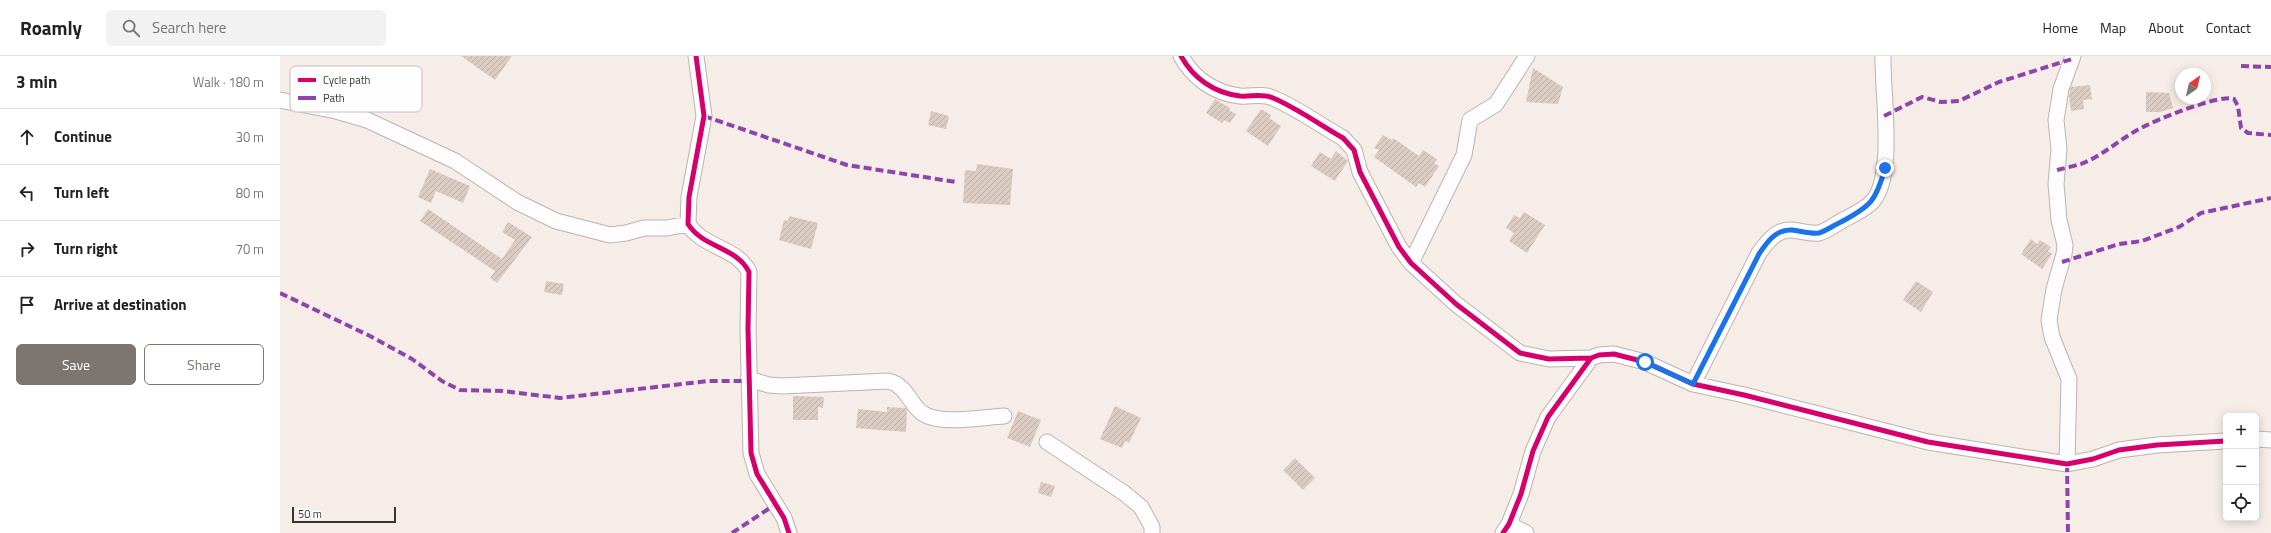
<!DOCTYPE html>
<html lang="en">
<head>
<meta charset="utf-8">
<style>
	body { margin:0; font-family:"Titillium Web",sans-serif; background:#f2f2f2; color:#222 }
	.controls { position:absolute; right:12px; bottom:12px; display:grid; overflow:hidden; border-radius:6px; box-shadow:0 2px 10px #0003 }
	.controls button { width:36px; height:36px; display:grid; place-items:center; padding:0; border:0; border-bottom:1px solid #e0e0e0; background:#fff; color:#222; font:20px sans-serif }
	.compass { position:absolute; left:1895px; top:12px; width:36px; height:36px; border-radius:50%; background:#fff; box-shadow:0 2px 10px #0003; rotate:34deg }
	.scale { position:absolute; left:12px; bottom:10px; width:104px; box-sizing:border-box; padding-left:4px; border:2px solid #3a3430; border-top:0; font-size:11px; line-height:14px; white-space:nowrap; color:#3a3430; -webkit-text-stroke:3px #fdfdfd; paint-order:stroke }
	.stop { position:absolute; width:12px; height:12px; margin:-9px; border:3px solid #1a73e8; border-radius:50%; background:#fff }
	.stop.end { background:#1a73e8; border-color:#fff; box-shadow:0 1px 4px #0008 }
	.list { margin:0; padding:0; list-style:none }
	h2 { display:flex; justify-content:space-between; align-items:center; height:52px; margin:0; padding:0 16px; font-size:17px }
	h2 small { font-size:13px; font-weight:400; color:#767676 }
	.list li { display:grid; grid-template-columns:26px 1fr auto; gap:12px; align-items:center; box-sizing:border-box; height:56px; padding:0 16px; border-top:1px solid #e0e0e0 }
	.list b { display:block; font-size:15px; white-space:nowrap }
	.list em { font-size:13px; font-style:normal; color:#767676 }
	.actions { display:flex; gap:8px; padding:12px 16px }
	.actions a { flex:1; padding:9px 0; border:1px solid #7c7570; border-radius:6px; text-align:center; font-size:14px; color:#7c7570 }
	.actions .main { background:#7c7570; color:#fff }
	.icon { flex:none; width:22px; height:22px; fill:none; stroke:currentColor; stroke-width:2; stroke-linecap:round; stroke-linejoin:round }
	.map { position:relative; flex:none; width:1991px; height:477px; overflow:hidden }
	header { display:flex; align-items:center; gap:24px; box-sizing:border-box; height:56px; padding:0 20px; background:#fff; border-bottom:1px solid #e0e0e0 }
	header strong { font-size:19px }
	nav { display:flex; gap:22px; margin-inline-start:auto; font-size:14px }
	.search { width:280px; height:36px; background:#f2f2f2; display:flex; align-items:center; gap:10px; box-sizing:border-box; padding:0 14px; border-radius:6px; color:#767676; font-size:15px }
	main { display:flex }
	aside { flex:1; background:#fff }
	.map>svg:first-child { display:block }
	.building { fill:url(#building-hatch) }
	.lines { fill:none; stroke-linecap:round; stroke-linejoin:round }
	.minor-casing { stroke:#bbb4b0; stroke-width:17 }
	.minor { stroke:#fefcfc; stroke-width:15 }
	.quiet { stroke:#8e44ad; stroke-width:4; stroke-dasharray:8 4; stroke-linecap:butt }
	.cycleway-casing { stroke:#fdfdfd; stroke-width:8 }
	.cycleway { stroke:#d6006c; stroke-width:5 }
	.route { stroke:#1a73e8; stroke-width:5 }
	.key { fill:#fdfdfd; stroke:#c2c1c0; stroke-width:1 }
	.key-label { font-size:11px; fill:#3a3430 }
</style>
</head>
<body>
<header>
<strong>Roamly</strong>
<div class="search"><svg class="icon" aria-label="search" viewBox="0 0 24 24"><circle cx="10" cy="10" r="6"/><path d="M15 15l6 6"/></svg>Search here</div>
<nav><a>Home</a><a>Map</a><a>About</a><a>Contact</a></nav>
</header>
<main>
<aside>
<h2>3 min<small>Walk · 180 m</small></h2>
<ul class="list">
<li><svg class="icon" aria-label="ahead" viewBox="0 0 24 24"><path d="M12 20V5M6 11l6-6 6 6"/></svg><div><b>Continue</b></div><em>30 m</em></li>
<li><svg class="icon" aria-label="left" viewBox="0 0 24 24"><path d="M17 20v-9H6M10 6l-5 5 5 5"/></svg><div><b>Turn left</b></div><em>80 m</em></li>
<li><svg class="icon" aria-label="right" viewBox="0 0 24 24"><path d="M7 20v-9h11M14 6l5 5-5 5"/></svg><div><b>Turn right</b></div><em>70 m</em></li>
<li><svg class="icon" aria-label="arrive" viewBox="0 0 24 24"><path d="M6 21V4h12l-3 4 3 4H6"/></svg><div><b>Arrive at destination</b></div></li>
</ul>
<div class="actions"><a class="main">Save</a><a>Share</a></div>
</aside>
<div class="map">
<svg width="1991" height="477" viewBox="0 0 1991 477">
	<defs>
		<pattern id="building-hatch" width="6" height="6" patternUnits="userSpaceOnUse"><rect width="6" height="6" fill="#dbccc3"/><path d="M-1 1l2-2M0 6l6-6M5 7l2-2" fill="none" stroke="#bdb0a8"/></pattern>
	</defs>
	<rect width="100%" height="100%" fill="#f6ede8"/>
	<!-- building -->
	<path class="building" d="M181,0H232L215,24Z
		M1253,12L1283,31L1278,48L1246,46Z
		M1810,29L1812,43L1803,44L1804,53L1791,55L1789,40L1791,31Z
		M1866,36L1889,37L1893,52L1880,56H1866Z
		M935,43L950,52L949,54L956,58L950,67L944,64L942,67L926,57Z
		M981,53L991,59L989,62L1001,70L988,90L966,75Z
		M651,55L669,60L666,73L648,69Z
		M1103,79L1112,84L1113,82L1139,100L1143,94L1157,103L1154,107L1159,110L1145,131L1139,127L1136,131L1094,101L1099,94L1094,92Z
		M1056,95L1068,105L1055,125L1031,110L1040,96L1051,103Z
		M697,108L733,113L730,149L683,147L685,114L696,115Z
		M150,113L190,130L183,147L156,135L151,147L138,141Z
		M148,153L222,203L235,184L222,176L228,166L252,181L217,227L210,222L215,215L140,165Z
		M1244,156L1265,169L1247,197L1229,185L1234,177L1226,172L1234,159L1240,162Z
		M509,160L538,167L531,193L499,184L504,164L508,165Z
		M1751,183L1757,188L1760,184L1771,191L1768,195L1772,198L1762,213L1741,198Z
		M266,225L284,228L282,239L264,236Z
		M1636,225L1653,236L1641,256L1623,244Z
		M513,340L544,341L543,352L538,351V364H513Z
		M835,350L861,362L849,387L845,385L842,392L820,383Z
		M607,351L625,352L627,354L626,376L576,372L578,353L607,356Z
		M738,355L761,364L750,391L727,382Z
		M1015,402L1035,422L1023,434L1003,414Z
		M761,426L775,430L771,441L758,437Z"/>
	<g class="lines">
		<!-- minor casing -->
		<g class="minor-casing">
			<path id="minor" d="M416,0L424,60L409,141L408,168C423,192 457,191 469,216L468,273L471,397L477,418L504,462L509,477
				M901,0C913,22 934,37 960,40C971,41 982,37 993,42C1017,52 1040,69 1063,82L1074,94L1080,116L1119,191L1131,207L1176,248L1240,297L1269,303L1311,302
				M0,44L56,55L87,64L175,105L237,146L276,165L330,179L346,177L364,172H387L408,168
				M1131,207L1184,99L1190,64L1216,48L1247,0
				M468,323L489,329L502,330L608,325C626,329 628,345 641,356C657,370 703,361 724,360
				M1413,328L1479,197C1487,186 1496,173 1512,174C1521,175 1529,178 1539,177C1547,175 1556,168 1563,164C1573,159 1584,154 1592,146C1616,121 1602,35 1603,0
				M1976,383L1991,384
				M767,386L844,437L861,451L872,471V477
				M1787,408L1789,323L1772,281L1769,264L1774,233L1784,198L1785,189L1779,164L1776,128L1779,93L1776,64L1781,33L1793,0
				M1229,468L1246,477
				M1223,477L1229,468L1241,438L1253,395L1268,361L1311,302L1319,299L1334,298L1365,306L1413,328L1464,339L1648,386L1787,408L1813,403L1839,394L1877,389L1946,385"/>
		</g>
		<!-- minor -->
		<use href="#minor" class="minor"/>
		<!-- quiet -->
		<path class="quiet" d="M1961,10L1991,11
			M424,60L567,109L676,126
			M1604,60L1642,41L1661,46L1679,45L1719,26L1792,3
			M1777,114C1785,112 1794,110 1801,108C1822,100 1839,84 1859,73C1876,64 1938,38 1954,43L1958,50L1961,72L1968,77L1991,79
			M1782,206L1839,188L1862,185L1878,179L1899,171L1921,157L1991,142
			M0,237L90,280L132,303L162,325L180,334L223,335L280,342L428,325H469
			M1787,408L1788,477
			M452,477L496,448"/>
		<!-- cycleway casing -->
		<g class="cycleway-casing">
			<path id="cycleway" d="M416,0L424,60L409,141L408,168C423,192 457,191 469,216L468,273L471,397L477,418L504,462L509,477
				M901,0C913,22 934,37 960,40C971,41 982,37 993,42C1017,52 1040,69 1063,82L1074,94L1080,116L1119,191L1131,207L1176,248L1240,297L1269,303L1311,302
				M1223,477L1229,468L1241,438L1253,395L1268,361L1311,302L1319,299L1334,298L1365,306L1413,328L1464,339L1648,386L1787,408L1813,403L1839,394L1877,389L1946,385"/>
		</g>
		<!-- cycleway -->
		<use href="#cycleway" class="cycleway"/>
	</g>
	<g class="lines">
		<!-- route -->
		<path class="route" d="M1365,306L1413,328L1479,198C1487,186 1496,173 1512,174C1521,175 1530,178 1539,177C1546,175 1554,169 1561,166C1591,150 1596,145 1605,112"/>
	</g>
	<!-- legend -->
	<rect x="10" y="10" width="132" height="46" rx="6" class="key"/>
	<rect x="18" y="22" width="18" height="4" fill="#d6006c"/>
	<rect x="18" y="40" width="18" height="4" fill="#8e44ad"/>
	<g class="key-label">
		<text x="43" y="28">Cycle path</text>
		<text x="43" y="46">Path</text>
	</g>
</svg>
<div class="controls">
<button>+</button>
<button>−</button>
<button><svg class="icon" aria-label="locate" viewBox="0 0 24 24"><circle cx="12" cy="12" r="6"/><path d="M12 2v4M12 18v4M2 12h4M18 12h4"/></svg></button>
</div>
<svg class="compass" viewBox="-18 -18 36 36"><path d="M0-13l5 13h-10z" fill="#e53935"/><path d="M0 13l5-13h-10z" fill="#767676"/></svg>
<div class="scale">50 m</div>
<div class="stop" style="left:1365px;top:306px"></div>
<div class="stop end" style="left:1605px;top:112px"></div>
</div>
</main>
</body>
</html>
